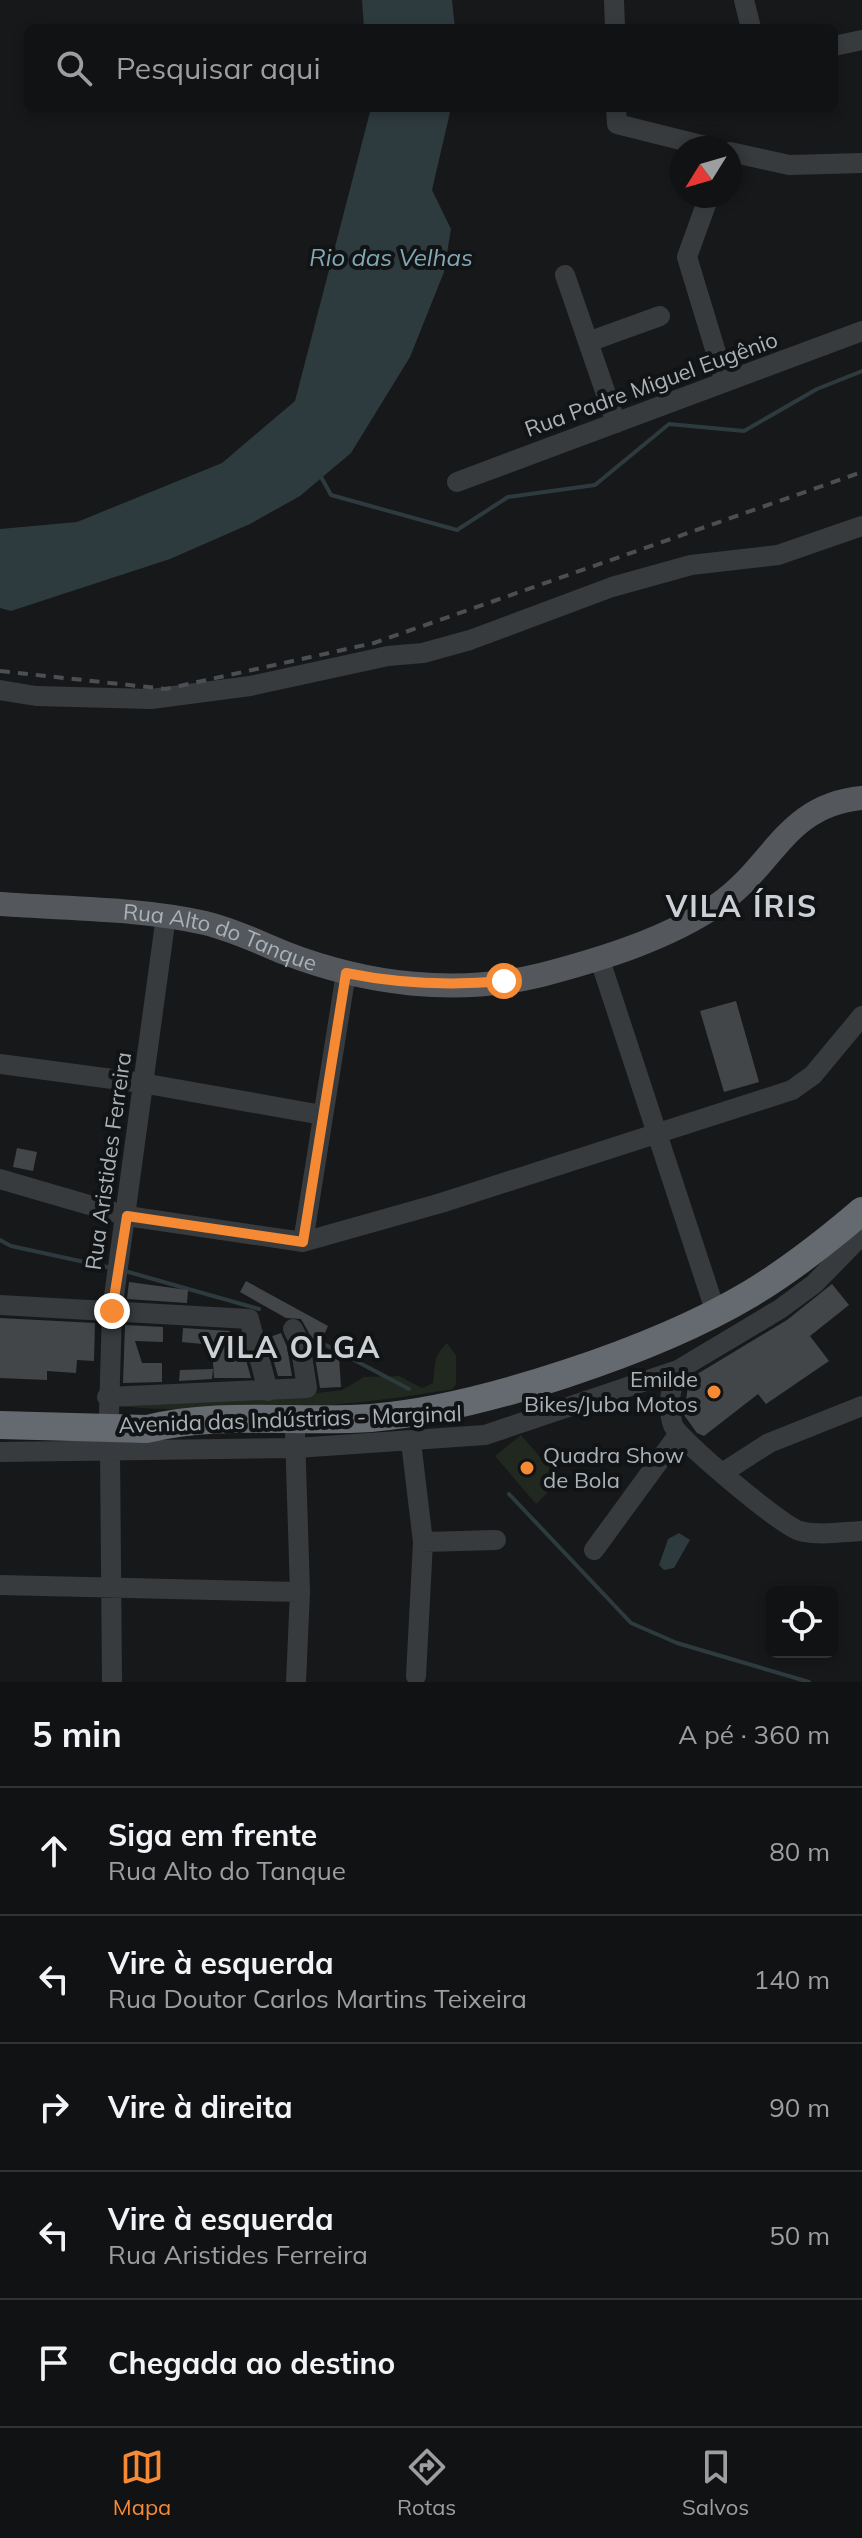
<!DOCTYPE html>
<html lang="pt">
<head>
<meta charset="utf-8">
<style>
	body { margin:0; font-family:Mulish,sans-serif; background:#1a1b1c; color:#f1f3f6 }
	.controls { position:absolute; right:24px; bottom:24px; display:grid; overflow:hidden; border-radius:12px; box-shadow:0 4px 12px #0003 }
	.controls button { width:72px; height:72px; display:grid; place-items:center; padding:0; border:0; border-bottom:2px solid #303233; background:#111213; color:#f1f3f6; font:40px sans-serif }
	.compass { position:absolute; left:670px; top:136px; width:72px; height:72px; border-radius:50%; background:#111213; box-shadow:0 4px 12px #0003; rotate:233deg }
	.stop { position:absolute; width:24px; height:24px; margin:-18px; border:6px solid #f58934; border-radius:50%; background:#fff }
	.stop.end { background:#f58934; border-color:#fff; box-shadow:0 2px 8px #0008 }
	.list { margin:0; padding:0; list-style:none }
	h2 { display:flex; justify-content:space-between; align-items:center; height:104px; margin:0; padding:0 32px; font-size:34px }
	h2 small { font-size:26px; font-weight:400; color:#9c9ea0 }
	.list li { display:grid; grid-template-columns:52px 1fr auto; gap:24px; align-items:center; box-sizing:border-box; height:128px; padding:0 32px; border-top:2px solid #303233 }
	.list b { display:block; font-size:30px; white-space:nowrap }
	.list p { margin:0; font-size:26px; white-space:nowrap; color:#9c9ea0 }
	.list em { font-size:26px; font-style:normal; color:#9c9ea0 }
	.icon { flex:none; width:44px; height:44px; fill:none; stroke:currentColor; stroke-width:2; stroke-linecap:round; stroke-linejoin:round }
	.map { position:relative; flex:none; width:862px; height:1682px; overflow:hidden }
	.search { position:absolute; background:#111213; box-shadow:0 4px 12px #0003; left:24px; right:24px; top:24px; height:88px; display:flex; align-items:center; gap:20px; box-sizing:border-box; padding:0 28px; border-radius:12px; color:#9c9ea0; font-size:30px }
	.sheet { height:744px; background:#111213 }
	nav { display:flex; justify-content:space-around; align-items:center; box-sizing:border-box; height:112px; border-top:2px solid #303233; background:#111213; font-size:22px; color:#9c9ea0 }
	nav a { display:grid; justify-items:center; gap:4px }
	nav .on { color:#f58934 }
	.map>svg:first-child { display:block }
	.green { fill:#20281f }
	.water { fill:#2d3a3e }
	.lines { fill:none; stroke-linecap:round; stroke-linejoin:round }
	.stream { stroke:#2d3a3e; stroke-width:4 }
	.building { fill:#434649 }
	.minor { stroke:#383b3e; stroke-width:20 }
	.major { stroke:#54585d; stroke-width:24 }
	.highway { stroke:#646a6f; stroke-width:28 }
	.rail { stroke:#4b4f53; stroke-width:4; stroke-dasharray:10 8; stroke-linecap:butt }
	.route { stroke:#f58934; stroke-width:10 }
	.poi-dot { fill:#f58934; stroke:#121314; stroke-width:3 }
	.labels { text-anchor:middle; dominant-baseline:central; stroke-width:8; stroke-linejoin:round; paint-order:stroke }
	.street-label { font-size:22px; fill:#a9b2b9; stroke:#121314 }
	.poi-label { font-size:22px; fill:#a9b2b9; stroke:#121314; text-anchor:end }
	.water-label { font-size:24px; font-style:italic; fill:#80a8b5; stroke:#121314 }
	.district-label { font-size:30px; font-weight:bold; letter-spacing:2px; fill:#cad0d5; stroke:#121314 }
</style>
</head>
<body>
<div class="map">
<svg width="862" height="1682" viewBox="0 0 862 1682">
	<rect width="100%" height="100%" fill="#171819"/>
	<!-- green -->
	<path class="green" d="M447,1343L456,1355V1384L453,1389C344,1408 228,1416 118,1406L308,1394L342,1390L364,1377L399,1376L422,1388L433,1383C436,1365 432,1357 447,1343Z
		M521,1435L560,1480L536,1504L495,1456Z"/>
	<!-- water -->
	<path class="water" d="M362,0H452L455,28H364Z
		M371,108H451L432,190L451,229L444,272L410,357L351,453L300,496L250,524L170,559L11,611L0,608V529L77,522L222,463L295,401Z
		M679,1533L690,1540L674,1568L664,1570L659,1565L668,1539Z"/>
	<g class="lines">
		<!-- stream -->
		<path class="stream" d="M320,475L331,495L457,530L508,497L595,485L669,424L744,431L817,389L862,371
			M0,1240L11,1246L112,1268
			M125,1271L259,1309
			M305,1334L409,1389
			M509,1494L631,1623L677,1643L809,1682"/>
	</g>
	<!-- building -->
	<path class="building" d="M736,1001L759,1082L724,1092L700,1011Z
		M17,1148L37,1152L33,1171L13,1167Z
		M246,1281L328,1326L315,1355L312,1338L301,1319L286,1318L240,1292Z
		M129,1282L188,1290L187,1303L127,1299Z
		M832,1284L849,1305L810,1336L829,1361L766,1404L758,1394L704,1436L697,1433L684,1415L689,1379L787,1320Z
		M0,1318L95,1323L94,1361L77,1360L76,1373L47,1371V1380L0,1378Z
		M125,1325L163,1327V1342L135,1341L142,1363H162V1382L123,1383Z
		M183,1328L230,1331L227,1352L243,1349L251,1378H214L212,1345L182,1342Z
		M281,1333L287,1347L292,1376H278L267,1338Z
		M315,1357H339L341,1387L320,1388Z
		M213,1369L212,1379L179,1381L180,1370Z"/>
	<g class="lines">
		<!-- minor -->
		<path class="minor" d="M614,0L615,28
			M744,0L751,28
			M834,46L862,40
			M616,108L617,124L713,148
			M730,152L789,165L862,163
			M709,196L687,257L725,382
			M565,275L616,423
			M588,342L660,316
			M457,482L862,331
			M0,690L36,696L151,699L250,686L388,656L423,653L470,640L612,587L691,565L778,555L862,526
			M599,957L716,1313
			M0,1064L142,1083L322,1115
			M0,1179L127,1216L303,1242L441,1203L792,1090L813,1075L862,1016
			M303,1242L346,973
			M0,1305L249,1319L268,1391
			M678,1370C671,1388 666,1406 673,1425C678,1439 783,1527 800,1531C820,1536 842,1532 862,1531
			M107,1397L307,1388L300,1343L293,1329
			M109,1413L112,1311L166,916
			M295,1434L300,1592L296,1682
			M411,1442L423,1542L416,1676
			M110,1450L112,1682
			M0,1452L296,1448L485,1435L678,1370L780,1309L814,1284L862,1235
			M724,1472L769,1443L862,1406
			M423,1542L496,1540
			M594,1550L678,1435
			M0,1585L300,1592"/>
		<!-- major -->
		<path class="major" id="s1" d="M0,904C68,909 139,908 205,923C234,930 258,942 285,953C365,984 456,996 541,975C602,959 668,939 720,903C774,865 786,805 862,798"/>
		<!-- highway -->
		<path class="highway" d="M0,1425L147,1429C216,1411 299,1423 371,1418C480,1409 656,1350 750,1294C790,1270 827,1241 862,1211"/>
		<!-- rail -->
		<path class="rail" d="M0,671L166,689L374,643L862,472"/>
	</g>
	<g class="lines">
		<!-- route -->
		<path class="route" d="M112,1311L127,1216L303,1242L346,973C400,984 449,986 504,981"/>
	</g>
	<!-- markers -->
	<g class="poi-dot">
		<circle cx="714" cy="1392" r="8"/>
		<circle cx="527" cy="1468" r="8"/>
	</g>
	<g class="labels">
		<!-- street labels -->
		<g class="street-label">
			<text transform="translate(651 384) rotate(-20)">Rua Padre Miguel Eugênio</text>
			<text stroke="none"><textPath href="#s1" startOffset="224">Rua Alto do Tanque</textPath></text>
			<text transform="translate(108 1161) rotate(-82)">Rua Aristides Ferreira</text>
			<text transform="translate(290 1419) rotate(-2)">Avenida das Indústrias - Marginal</text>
		</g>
		<!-- poi labels -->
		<g class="poi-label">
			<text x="698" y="1379">Emilde<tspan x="698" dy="25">Bikes/Juba Motos</tspan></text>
			<text x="543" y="1455" text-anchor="start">Quadra Show<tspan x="543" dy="25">de Bola</tspan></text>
		</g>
		<!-- water labels -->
		<g class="water-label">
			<text x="391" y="257">Rio das Velhas</text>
		</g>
		<!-- district labels -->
		<g class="district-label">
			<text x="742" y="906">VILA ÍRIS</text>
			<text x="292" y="1347">VILA OLGA</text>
		</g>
	</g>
</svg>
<div class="controls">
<button><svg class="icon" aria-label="locate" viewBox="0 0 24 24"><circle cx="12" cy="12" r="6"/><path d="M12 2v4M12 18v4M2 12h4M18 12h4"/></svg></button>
</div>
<svg class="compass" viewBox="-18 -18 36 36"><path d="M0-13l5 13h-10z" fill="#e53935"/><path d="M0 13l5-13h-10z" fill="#9c9ea0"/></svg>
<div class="stop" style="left:504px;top:981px"></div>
<div class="stop end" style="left:112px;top:1311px"></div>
<div class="search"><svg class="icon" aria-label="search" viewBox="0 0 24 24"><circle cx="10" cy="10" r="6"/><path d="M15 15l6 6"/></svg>Pesquisar aqui</div>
</div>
<section class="sheet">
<h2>5 min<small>A pé · 360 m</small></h2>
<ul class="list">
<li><svg class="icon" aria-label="ahead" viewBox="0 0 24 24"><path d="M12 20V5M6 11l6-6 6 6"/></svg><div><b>Siga em frente</b><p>Rua Alto do Tanque</p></div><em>80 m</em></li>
<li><svg class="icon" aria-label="left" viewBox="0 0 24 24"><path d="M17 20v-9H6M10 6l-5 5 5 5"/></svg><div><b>Vire à esquerda</b><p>Rua Doutor Carlos Martins Teixeira</p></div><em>140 m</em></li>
<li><svg class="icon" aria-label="right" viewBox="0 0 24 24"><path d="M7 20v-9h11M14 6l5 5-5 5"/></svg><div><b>Vire à direita</b></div><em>90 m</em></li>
<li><svg class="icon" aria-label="left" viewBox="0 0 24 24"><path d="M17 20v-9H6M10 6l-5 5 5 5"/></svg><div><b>Vire à esquerda</b><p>Rua Aristides Ferreira</p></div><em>50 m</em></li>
<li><svg class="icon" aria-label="arrive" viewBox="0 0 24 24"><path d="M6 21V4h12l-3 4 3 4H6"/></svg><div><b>Chegada ao destino</b></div></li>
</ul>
</section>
<nav>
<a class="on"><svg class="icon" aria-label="map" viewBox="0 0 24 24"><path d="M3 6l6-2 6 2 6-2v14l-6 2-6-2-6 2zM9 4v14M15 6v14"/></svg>Mapa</a>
<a><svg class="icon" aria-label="directions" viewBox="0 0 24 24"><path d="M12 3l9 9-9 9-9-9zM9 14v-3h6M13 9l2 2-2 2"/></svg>Rotas</a>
<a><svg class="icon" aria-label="saved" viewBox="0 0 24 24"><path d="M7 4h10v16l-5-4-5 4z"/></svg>Salvos</a>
</nav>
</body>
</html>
